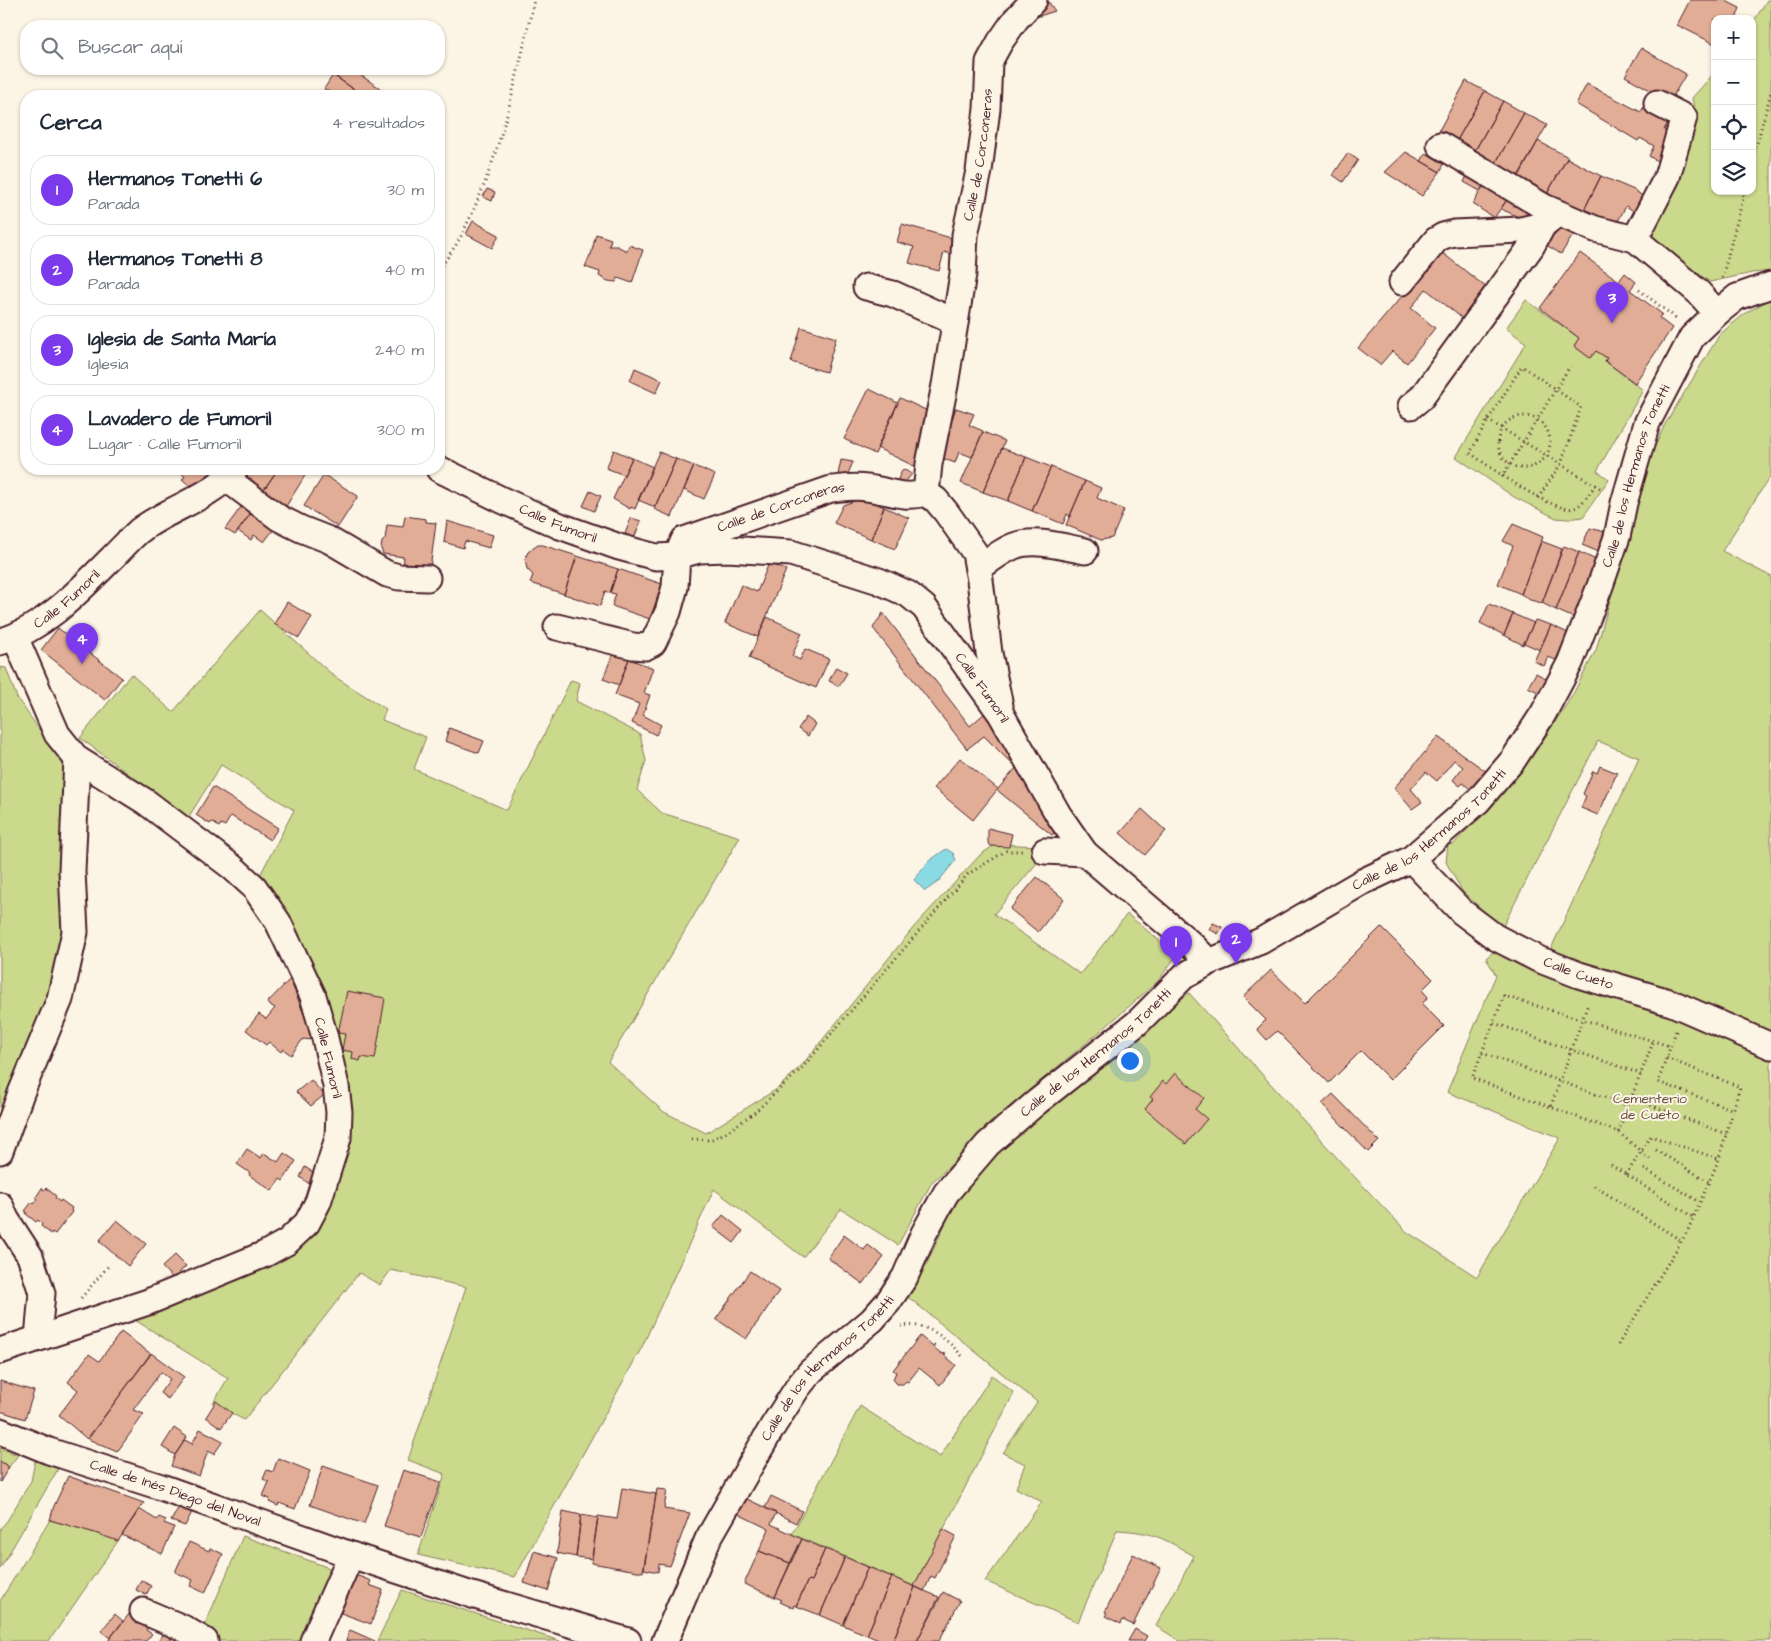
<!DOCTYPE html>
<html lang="es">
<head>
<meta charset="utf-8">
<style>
	body { margin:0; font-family:"Architects Daughter",sans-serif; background:#f6f6f7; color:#1f2937 }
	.controls { position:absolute; right:15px; top:15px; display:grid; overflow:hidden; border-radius:10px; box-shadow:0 1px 4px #0004 }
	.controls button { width:45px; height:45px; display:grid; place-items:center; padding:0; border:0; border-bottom:1px solid #e0e1e3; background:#fff; color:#1f2937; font:25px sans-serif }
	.you { position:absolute; left:1129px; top:1060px; width:18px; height:18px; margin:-12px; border:4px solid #fff; border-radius:50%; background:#1a73e8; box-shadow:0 0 0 8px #1a73e833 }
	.badge { display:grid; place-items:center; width:32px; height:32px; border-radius:50%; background:#7c3aed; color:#fff; font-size:16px; font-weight:700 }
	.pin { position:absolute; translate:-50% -41px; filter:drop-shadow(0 1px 2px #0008) }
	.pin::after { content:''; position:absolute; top:26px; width:18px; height:15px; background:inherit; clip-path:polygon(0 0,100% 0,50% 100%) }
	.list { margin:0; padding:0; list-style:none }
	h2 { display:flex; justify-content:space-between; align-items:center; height:65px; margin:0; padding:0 20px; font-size:21px }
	h2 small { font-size:16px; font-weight:400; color:#747a83 }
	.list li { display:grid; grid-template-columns:32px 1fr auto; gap:15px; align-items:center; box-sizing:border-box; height:70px; margin:0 10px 10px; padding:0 10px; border:1px solid #e0e1e3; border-radius:20px }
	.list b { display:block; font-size:19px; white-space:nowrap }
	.list p { margin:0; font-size:16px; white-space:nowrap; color:#747a83 }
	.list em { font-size:16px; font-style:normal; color:#747a83 }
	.icon { flex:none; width:28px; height:28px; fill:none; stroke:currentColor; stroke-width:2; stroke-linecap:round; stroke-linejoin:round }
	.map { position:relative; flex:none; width:1771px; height:1641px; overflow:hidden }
	.search { position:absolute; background:#fff; box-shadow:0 1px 4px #0004; left:20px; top:20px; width:425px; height:55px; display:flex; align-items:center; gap:12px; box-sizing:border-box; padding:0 18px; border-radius:20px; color:#747a83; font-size:19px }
	.panel { position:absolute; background:#fff; box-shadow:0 1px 4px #0004; left:20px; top:90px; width:425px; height:385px; border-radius:20px }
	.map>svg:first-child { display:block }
	.green { fill:#cbd98c; stroke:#8a7c5c }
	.water { fill:#8adae3; stroke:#708f99 }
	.building { fill:#e2ad96; stroke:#4a1f2b }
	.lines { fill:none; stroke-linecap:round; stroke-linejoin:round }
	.minor-casing { stroke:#4a1f2b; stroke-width:29 }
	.path { stroke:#4a1f2b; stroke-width:3; stroke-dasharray:1 4; stroke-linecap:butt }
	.minor { stroke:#fcf5e5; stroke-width:25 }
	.labels { text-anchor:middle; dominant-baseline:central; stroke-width:4; stroke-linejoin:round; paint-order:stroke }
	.street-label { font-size:14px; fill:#4a1f2b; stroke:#fcf5e5 }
	.park-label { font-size:14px; fill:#6a4e43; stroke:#fcf5e5 }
</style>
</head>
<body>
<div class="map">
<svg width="1771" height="1641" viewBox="0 0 1771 1641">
	<rect width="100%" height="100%" fill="#fcf5e5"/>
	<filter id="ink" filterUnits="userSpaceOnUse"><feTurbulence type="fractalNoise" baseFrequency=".02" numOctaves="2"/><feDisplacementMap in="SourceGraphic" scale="10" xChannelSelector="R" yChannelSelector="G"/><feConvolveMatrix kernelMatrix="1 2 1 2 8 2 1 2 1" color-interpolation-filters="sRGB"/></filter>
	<g filter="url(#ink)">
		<!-- green -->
		<path class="green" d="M1767,0H1771V271L1752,273L1710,282L1646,236L1695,114L1692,98L1715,72V191H1752V24Z
			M1771,299V475L1722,551L1770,576L1771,575V1036L1549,953L1639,758L1598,741L1502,928L1462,891L1446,862L1448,844L1453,845L1534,754L1572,696L1596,650L1647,466L1664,426L1720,334L1747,312Z
			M1526,300L1579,338L1574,346L1590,358L1596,351L1607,358L1605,361L1643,390L1597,471L1609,479L1583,517L1568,519L1556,518L1514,497L1456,457L1526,343L1506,328Z
			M260,610L335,677L386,709L382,720L426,737L414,769L507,810L571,680L580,683L576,701L640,734L646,761L637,790L662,813L740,837L608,1062L664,1112L706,1133L777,1089L802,1065L914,927L980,855L996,844L1041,846L1042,857L994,914L1080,974L1127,914L1177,955L1158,981L1102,1030L985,1127L961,1156L932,1182L898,1245L841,1209L803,1257L714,1189L642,1347L515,1577L418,1555L445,1474L408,1460L466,1287L391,1270L380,1285L359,1273L244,1420L213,1403L228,1378L130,1317L288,1255L348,1132L258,879L294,810L221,765L188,818L80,738L131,674L173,712Z
			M0,667L6,668L17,698L61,760L66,773L73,889L57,980L0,1130Z
			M1497,949L1526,968L1556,979L1621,999L1771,1050V1641H1180L1156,1626L1194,1556C1163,1538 1154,1532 1117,1530L1078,1622L985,1581L1042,1502L1016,1488L1025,1464L1003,1453L1037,1402L908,1297L927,1263L952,1209L977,1175L1024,1127L1189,993L1348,1170L1407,1232L1477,1277L1560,1138L1447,1092L1496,975L1486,958Z
			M992,1375L1014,1393L914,1586L792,1534L860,1406L940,1457Z
			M0,1448L18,1455L9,1467L0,1461Z
			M35,1461L58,1469L0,1569V1529L7,1521L31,1481Z
			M50,1520L95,1533L118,1541L49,1641H0V1601Z
			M243,1536L332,1569L304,1641H215L201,1634Z
			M402,1590L560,1641H377Z"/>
		<!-- water -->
		<path class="water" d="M946,849L953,853L956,860L938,882L925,891L914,880L929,861Z"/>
		<!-- building -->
		<path class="building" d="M1690,0H1724L1740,8L1736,19H1715V44L1677,25Z
			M1048,1L1055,11L1027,20L1043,4Z
			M1641,48L1686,74L1670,101L1625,76Z
			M340,69H355L354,71L380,88L374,96H364L333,75Z
			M333,75L364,96H337L324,89Z
			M1466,81L1485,91L1455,144L1437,134Z
			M1587,84L1641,112L1643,108L1668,122L1664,130L1671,135L1662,164L1649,156L1654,146L1640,138L1638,141L1576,104Z
			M1485,91L1503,101L1473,154L1455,144Z
			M1503,101L1524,113L1494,166L1473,154Z
			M1524,113L1547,125L1517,178L1494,166Z
			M1538,141L1568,157L1545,197L1516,182Z
			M1406,152L1440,172L1422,196L1385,172Z
			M1348,153L1358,160L1343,182L1333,175Z
			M1426,153L1444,164L1440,172L1421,161Z
			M1567,158L1601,176L1582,214L1546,196Z
			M1469,172L1485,182L1480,191L1464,182Z
			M1601,176L1634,190L1644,197L1635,212L1626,206L1618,221L1582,214Z
			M1485,183L1508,198L1494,218L1473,204Z
			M487,189L495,192L492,201L483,197Z
			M1508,198L1536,213L1530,222L1501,209Z
			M473,221L499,235L492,248L466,234Z
			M1555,223L1575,232L1561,254L1543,243Z
			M902,224L958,240L957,256L944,252L939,271L909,263L914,247L897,242Z
			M596,234L611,239L609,246H617L627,251L629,245L643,250L632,283L618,278L616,282L608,281L599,276L600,272L585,267L590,255H591Z
			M1440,251L1487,288L1463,319L1426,289L1411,308L1435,328L1407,363L1392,351L1380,365L1358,348Z
			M1580,253L1619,281L1625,273L1636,282L1630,290L1662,314L1659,318L1672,328L1635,383L1605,361L1607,358L1596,351L1590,358L1574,346L1579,338L1540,308Z
			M801,327L836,338L826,372L791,362Z
			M635,368L662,380L656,393L630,381Z
			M869,389L898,403L875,454L844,439Z
			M900,398L932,413L916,467L877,448Z
			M956,408L974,414L969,425L983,431L972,457L959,452L955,463L939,457L945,417L952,419Z
			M983,432L1005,441L983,492L961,483Z
			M1002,448L1026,457L1008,501L983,492Z
			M614,450L632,458L624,475L606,468Z
			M659,452L676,459L655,507L638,500Z
			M1026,457L1051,467L1032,511L1008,501Z
			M632,458L653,467L635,509L631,507L630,509L613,499Z
			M676,459L694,466L672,517L654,509Z
			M841,460L853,462L847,476L838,475Z
			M694,466L715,475L704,499L684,490Z
			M1051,467L1085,481L1070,516L1067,514L1063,524L1032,511Z
			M182,469H220L197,489L192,484L190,486L182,479L185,477L180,471Z
			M248,469H278L261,494L242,478Z
			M278,469H309L285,508L262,492Z
			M903,469L912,474L900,488L894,487Z
			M324,475L358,496L338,527L304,506Z
			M1085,481L1101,488L1097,498L1124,510L1112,538L1101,540L1066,525Z
			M590,491L601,496L594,511L583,506Z
			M863,498L884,507L871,539L834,523L843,505Z
			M241,507L251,513L235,535L225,529Z
			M884,507L909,518L895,549L871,539Z
			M251,513L274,529L264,542L254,535L251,540L238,531Z
			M405,516L426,519V522L436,523L430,569L403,568L404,557L383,554L381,549L382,542L385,539L387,525L403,527Z
			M631,518L641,521L634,538L625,534Z
			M447,521L493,535L489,548L465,541L463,548L444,542Z
			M1513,524L1543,537L1521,594L1498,584L1513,546L1503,541Z
			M1590,528L1605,532L1599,552L1582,545Z
			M1541,541L1562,549L1542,603L1530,600L1521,594Z
			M538,545H543L577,556L564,594L530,583L533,575L527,569L525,559L528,552Z
			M1564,546L1579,552L1556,610L1542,603Z
			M1579,552L1596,560L1574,618L1556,610Z
			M577,556L618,569L610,593L605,591L600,606L564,594Z
			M769,563L786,570L758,637L725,623L741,585L757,592Z
			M618,569L662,584L650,619L612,606L616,594L610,593Z
			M287,602L312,617L299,638L274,624Z
			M1489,604L1513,614L1504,635L1480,623Z
			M883,613L970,726L986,712L1059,828L1052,835L997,790L973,820L934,788L960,758L998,789L1016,768L984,736L967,749L873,628Z
			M1513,614L1534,623L1523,645L1504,635Z
			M767,617L802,633L792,656L800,660L805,649L829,659L816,688L749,658Z
			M1535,620L1551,625L1540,650L1524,643Z
			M1551,625L1568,633L1556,660L1548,657L1544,666L1534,661Z
			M58,628L122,678L105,700L41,650Z
			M613,653L629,659L619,685L603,679Z
			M629,659L653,668L644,693L650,695L643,715L661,725L656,735L632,723L639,704L615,695Z
			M836,667L847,673L839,686L829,681Z
			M1536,673L1547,679L1540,693L1528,687Z
			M806,717L815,724L808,736L798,729Z
			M449,728L484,741L479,753L445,741Z
			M1438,737L1487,772L1471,790L1463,783L1460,786L1453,780L1463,767L1454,760L1437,781L1426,772L1411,789L1422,802L1412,809L1394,788Z
			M1600,766L1617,773L1598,815L1581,808L1586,796L1583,794L1593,771L1597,773Z
			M213,787L278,828L270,840L231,816L225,826L221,824L219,827L212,822L210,824L196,815Z
			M1142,809L1166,831L1145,855L1120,833Z
			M988,828L1012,834L1009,847L991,846L988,843Z
			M1037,877L1064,899L1038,932L1010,909Z
			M1213,923L1222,927L1218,934L1209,929Z
			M1381,927L1433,979L1422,990L1428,997L1422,1004L1444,1026L1390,1080L1361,1051L1329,1083L1277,1031L1267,1040L1257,1029L1266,1020L1243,997L1271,970L1305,1003Z
			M290,979L311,1032L313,1040L303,1039L291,1055L283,1049L281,1052L269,1042L266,1045L246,1030L259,1014L266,1019L275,1008L267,1003Z
			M347,991L385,998L375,1059L361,1057L360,1061L352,1059L353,1052L342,1050L345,1034L338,1033Z
			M1175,1073L1204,1098L1195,1109L1207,1119L1186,1144L1145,1109L1153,1099L1150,1097L1163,1081L1166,1084Z
			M311,1080L324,1095L311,1106L296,1092Z
			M1333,1094L1379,1141L1368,1152L1322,1104Z
			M247,1149L261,1158L264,1153L278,1162L284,1153L296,1161L283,1181L280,1179L272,1191L249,1175L250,1173L237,1164Z
			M305,1167L320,1177L316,1189L300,1177Z
			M42,1188L44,1190L46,1188L56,1196L55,1198L60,1202L61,1200L72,1208L71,1210L72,1212L55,1234L52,1232L51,1234L41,1226L42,1224L38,1220L36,1222L26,1214L27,1212L25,1211L32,1202L34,1204L38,1199L36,1197Z
			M723,1215L743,1231L734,1243L713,1227Z
			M117,1220L146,1244L128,1266L99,1241Z
			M844,1235L864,1250L868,1245L884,1257L863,1284L828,1258Z
			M175,1255L186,1266L173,1279L162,1267Z
			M750,1271L779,1291L746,1339L716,1319Z
			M121,1332L151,1354L87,1439L59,1415L78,1390L68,1382L89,1354L99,1361Z
			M920,1336L932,1346L935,1344L933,1347L942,1354L946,1353L944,1355L956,1365L940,1385L919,1368L908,1382L906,1381L903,1384H897L893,1379L896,1372L893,1370Z
			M151,1353L184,1377L168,1399L160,1393L170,1379L161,1372L133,1410L144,1414L117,1452L88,1439Z
			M0,1381L34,1391L25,1419L0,1411Z
			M216,1401L232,1413L221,1428L206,1417Z
			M174,1428L187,1437L175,1455L162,1447Z
			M200,1429L223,1441L214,1454L208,1451L199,1476L171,1466L175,1455L185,1440L192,1444Z
			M278,1458L310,1471L295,1509L279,1503L278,1506L269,1502L270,1499L263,1496L269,1482L263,1479L267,1470L273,1472Z
			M0,1461L9,1467L0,1482Z
			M323,1466L378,1485L364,1524L310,1505Z
			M403,1470L441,1482L421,1537L384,1526Z
			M68,1476L144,1503L118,1541L95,1533L50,1520L54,1506Z
			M622,1488L656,1494L643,1572L591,1563L598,1516L617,1519Z
			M657,1489L667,1490L664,1509L690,1513L670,1566L659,1564L658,1572L644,1569Z
			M771,1496L802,1511L796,1523L765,1508Z
			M743,1497L776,1513L771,1524L802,1539L790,1563L759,1551L769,1529L734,1512Z
			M181,1503L194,1508L185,1526L171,1521Z
			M139,1509L157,1520L159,1517L166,1520L164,1523L174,1527L162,1554L122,1535Z
			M563,1511L581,1515L576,1557L557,1553Z
			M581,1515L598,1518L592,1559L576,1557Z
			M943,1529L956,1536L935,1578L931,1576L924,1591L914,1586Z
			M802,1539L825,1549L811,1581L808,1580L796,1606L794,1605L793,1608L780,1602L782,1600L775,1597Z
			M189,1542L209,1551L210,1548L223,1554L205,1593L190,1586L193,1580L175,1572Z
			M825,1549L845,1557L820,1615L796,1606L808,1580L811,1581Z
			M534,1551L558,1558L548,1591L524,1583Z
			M759,1551L790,1563L775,1597L744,1584Z
			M1133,1554L1161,1568L1133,1625L1123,1620L1121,1624L1105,1616L1107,1613L1105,1612Z
			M845,1557L868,1567L843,1625L820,1615Z
			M868,1567L892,1577L867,1635L843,1625Z
			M353,1574L371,1581L369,1585L383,1590L371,1624L341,1613Z
			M892,1577L915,1587L893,1641H881L867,1635Z
			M141,1580L151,1586L146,1595L136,1590Z
			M915,1587L939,1597L917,1641H893Z
			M943,1592L960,1601L939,1641H917Z
			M133,1609L154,1619L146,1630L152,1634L146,1641H108Z
			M115,1614L123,1621L110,1638L101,1631Z
			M1135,1629L1147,1636L1144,1641H1128Z
			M350,1630L375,1641H346Z
			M166,1631L172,1641H158Z"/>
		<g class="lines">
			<!-- minor casing -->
			<g class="minor-casing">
				<g id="minor">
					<path d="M1657,103L1684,117L1667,177L1635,239L1698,292L1717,313"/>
					<path d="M1440,145L1544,207L1595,229L1635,239"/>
					<path d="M1402,282L1436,240L1443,236L1454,233L1521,230L1543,225L1552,218"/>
					<path d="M866,287L893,294L955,322"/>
					<path d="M1411,406L1421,398L1531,247L1543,225"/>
					<path id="s1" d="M439,469L502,500L560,526L619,547L656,557L677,556L699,550L728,549L791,553L879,581L908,594L924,607L1001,714L1058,814L1085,853L1192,945L1209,962"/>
					<path d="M227,479L279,518L301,529L329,540L387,574L399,577L427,578"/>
					<path d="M978,569C989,561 1001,551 1014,546C1035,538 1064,547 1085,551"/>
					<path id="s2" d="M557,627L633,646L645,647L653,643L668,612L675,587L677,556L684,540L831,489C843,488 855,486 867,488C890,491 902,499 926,493"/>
					<path id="s3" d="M0,642C46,627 79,591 112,558C121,549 130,539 139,531C170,507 210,499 235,469"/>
					<path id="s4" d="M1000,706L989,653L980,580L975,553L946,512L936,500L926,493L929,464L945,385L963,274L965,235L979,171L987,109L989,62L1000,42L1016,19L1034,0"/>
					<path d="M1045,851L1085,853"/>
					<path id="s5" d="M1411,859L1462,912L1495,937L1538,959L1579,975L1672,1003L1771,1046"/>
					<path d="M0,1151L21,1093L60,999L75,932L72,871L77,759"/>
					<path d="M0,1205L6,1219L30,1256L42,1293L38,1338"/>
					<path d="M0,1351L148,1302L265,1254L287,1242L307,1223L318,1202L338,1138L339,1112L336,1086L324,1034L313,996L278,922L254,887L232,867L146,802L77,759L57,734L15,637"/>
					<path id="s6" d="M0,1431L49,1451L161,1487L351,1555L472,1595L628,1641"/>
					<path d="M143,1611L183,1628L205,1641"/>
					<path d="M313,1641L351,1555"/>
					<path id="s7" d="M665,1641L708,1539L773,1426L798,1387L811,1371L872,1320L888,1302L905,1277L924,1233L946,1193L988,1144L1037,1102L1137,1023L1184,976L1209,962L1261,941L1362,882L1411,859L1478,801L1513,760L1543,714L1570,663L1600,586L1617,537L1624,503L1647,423L1692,337L1717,313L1737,297L1771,285"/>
				</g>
			</g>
			<!-- path -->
			<path class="path" d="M1752,162L1771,92
				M439,270C446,259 454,249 460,238C499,164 516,81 534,0
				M23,277L26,285
				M1722,278L1745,191
				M1639,290L1676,318
				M1498 442a26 26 0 1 1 52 0a26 26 0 1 1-52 0Z
				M1488,420L1603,490
				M1502,477L1570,366
				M1538,498L1561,464L1581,407L1522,366L1488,420L1470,453C1487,465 1556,515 1574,508C1583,505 1589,493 1595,486
				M1494,1023L1641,1074
				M1676,1031L1658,1082L1734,1110
				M1482,1053L1628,1106
				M1632,1098L1726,1134
				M1551,1106L1588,1004
				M1618,1132L1654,1040
				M692,1139L710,1140L727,1132L755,1112L802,1068L968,874L1006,851H1022
				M1656,1150L1709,1182
				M1650,1159L1618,1132L1472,1078L1504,996L1670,1046
				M1611,1165L1693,1217
				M1644,1169L1700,1202
				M1626,1175L1651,1136L1719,1159
				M1594,1186L1682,1241
				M81,1298L110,1264
				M901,1326C928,1322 946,1338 963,1357
				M1618,1345L1687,1232L1719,1159L1740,1087L1666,1058"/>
			<!-- minor -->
			<use href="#minor" class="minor"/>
		</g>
	</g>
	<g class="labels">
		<!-- street labels -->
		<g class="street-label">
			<text stroke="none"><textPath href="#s4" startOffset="576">Calle de Corconeras</textPath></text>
			<text stroke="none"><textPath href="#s7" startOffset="1568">Calle de los Hermanos Tonetti</textPath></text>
			<text stroke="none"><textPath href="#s2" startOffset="311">Calle de Corconeras</textPath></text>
			<text stroke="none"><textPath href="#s1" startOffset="131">Calle Fumoril</textPath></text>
			<text stroke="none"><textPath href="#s3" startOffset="80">Calle Fumoril</textPath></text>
			<text stroke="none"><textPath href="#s1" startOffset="615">Calle Fumoril</textPath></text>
			<text stroke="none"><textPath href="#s7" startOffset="1146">Calle de los Hermanos Tonetti</textPath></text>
			<text stroke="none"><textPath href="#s5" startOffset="206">Calle Cueto</textPath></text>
			<text stroke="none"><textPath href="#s7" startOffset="741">Calle de los Hermanos Tonetti</textPath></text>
			<text transform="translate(328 1058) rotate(77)">Calle Fumoril</text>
			<text stroke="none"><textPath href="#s7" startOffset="321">Calle de los Hermanos Tonetti</textPath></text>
			<text stroke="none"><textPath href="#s6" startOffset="186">Calle de Inés Diego del Noval</textPath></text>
		</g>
		<!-- park labels -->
		<g class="park-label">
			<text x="1650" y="1099">Cementerio<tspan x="1650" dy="16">de Cueto</tspan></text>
		</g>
	</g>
</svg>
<div class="controls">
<button>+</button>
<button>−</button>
<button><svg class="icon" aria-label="locate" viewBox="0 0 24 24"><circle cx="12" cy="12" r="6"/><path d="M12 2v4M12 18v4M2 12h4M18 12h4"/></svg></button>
<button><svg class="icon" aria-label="layers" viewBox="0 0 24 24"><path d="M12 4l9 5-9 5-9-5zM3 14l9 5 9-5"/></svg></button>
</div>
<div class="you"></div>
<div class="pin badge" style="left:1176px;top:967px">1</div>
<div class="pin badge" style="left:1236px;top:964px">2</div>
<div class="pin badge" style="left:1612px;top:323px">3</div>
<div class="pin badge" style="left:82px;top:664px">4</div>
<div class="search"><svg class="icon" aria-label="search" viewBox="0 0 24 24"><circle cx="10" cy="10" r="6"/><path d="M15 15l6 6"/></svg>Buscar aquí</div>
<section class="panel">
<h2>Cerca<small>4 resultados</small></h2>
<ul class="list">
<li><span class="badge">1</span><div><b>Hermanos Tonetti 6</b><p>Parada</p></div><em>30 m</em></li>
<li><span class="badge">2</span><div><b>Hermanos Tonetti 8</b><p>Parada</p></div><em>40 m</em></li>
<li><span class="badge">3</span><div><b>Iglesia de Santa María</b><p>Iglesia</p></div><em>240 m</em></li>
<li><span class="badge">4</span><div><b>Lavadero de Fumoril</b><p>Lugar · Calle Fumoril</p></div><em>300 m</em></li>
</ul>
</section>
</div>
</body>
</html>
